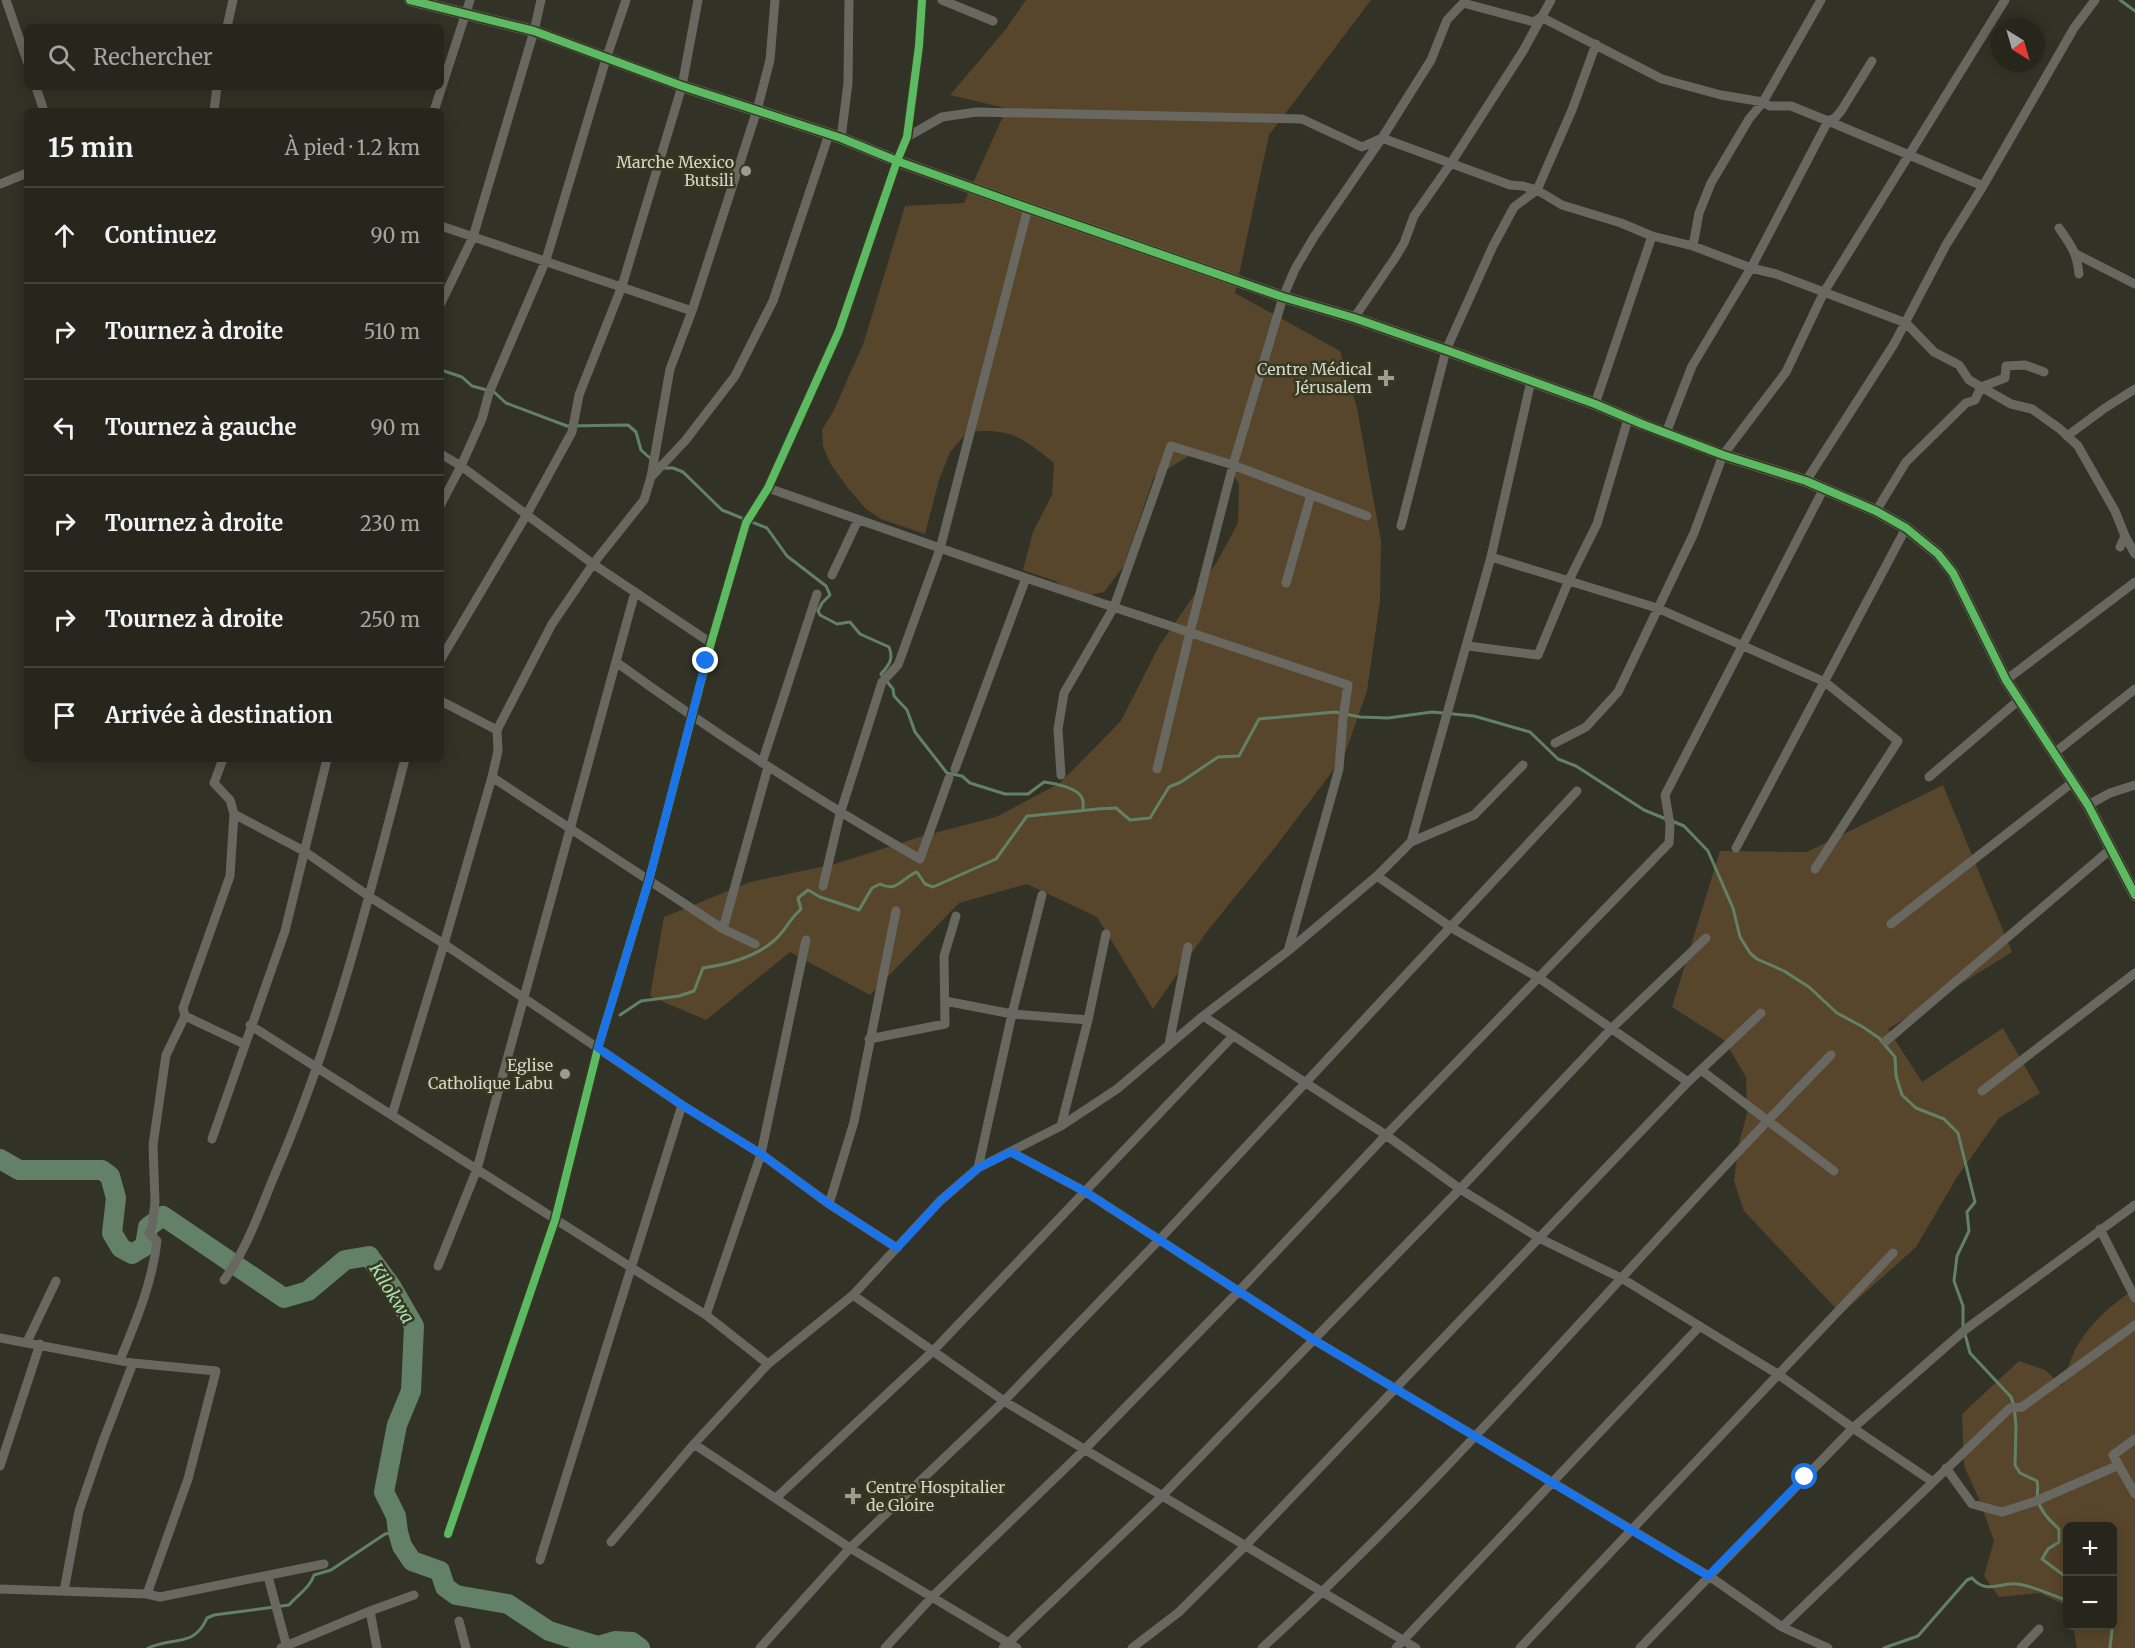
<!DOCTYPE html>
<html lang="fr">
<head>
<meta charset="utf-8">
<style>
	body { margin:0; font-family:Merriweather,serif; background:#2e2e25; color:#f1f3f6 }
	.controls { position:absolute; right:18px; bottom:18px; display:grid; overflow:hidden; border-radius:9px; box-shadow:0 3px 15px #0003 }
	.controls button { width:54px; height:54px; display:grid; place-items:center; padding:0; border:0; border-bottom:2px solid #42433b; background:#26261c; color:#f1f3f6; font:30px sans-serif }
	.compass { position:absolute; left:1991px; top:18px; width:54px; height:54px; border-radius:50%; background:#26261c; box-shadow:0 3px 15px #0003; rotate:143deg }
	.stop { position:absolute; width:18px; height:18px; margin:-14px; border:4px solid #1a73e8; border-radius:50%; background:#fff }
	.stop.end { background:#1a73e8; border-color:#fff; box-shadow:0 2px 6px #0008 }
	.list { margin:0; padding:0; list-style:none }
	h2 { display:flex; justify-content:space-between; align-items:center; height:78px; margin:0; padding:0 24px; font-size:26px }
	h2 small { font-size:20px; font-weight:400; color:#a4a5a3 }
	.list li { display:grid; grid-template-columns:39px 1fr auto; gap:18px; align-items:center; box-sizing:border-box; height:96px; padding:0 24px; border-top:2px solid #42433b }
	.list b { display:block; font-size:22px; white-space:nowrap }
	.list em { font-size:20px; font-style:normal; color:#a4a5a3 }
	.icon { flex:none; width:33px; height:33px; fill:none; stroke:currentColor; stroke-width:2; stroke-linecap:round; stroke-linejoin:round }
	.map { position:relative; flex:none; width:2135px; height:1648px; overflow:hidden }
	.search { position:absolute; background:#26261c; box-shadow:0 3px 15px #0003; left:24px; top:24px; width:420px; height:66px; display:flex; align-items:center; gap:15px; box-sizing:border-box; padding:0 21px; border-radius:9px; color:#a4a5a3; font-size:22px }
	.panel { position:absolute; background:#26261c; box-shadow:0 3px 15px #0003; left:24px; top:108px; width:420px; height:654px; border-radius:9px }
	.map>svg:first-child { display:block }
	.green { fill:#58462c }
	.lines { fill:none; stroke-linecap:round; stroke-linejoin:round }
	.stream { stroke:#628166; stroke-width:3 }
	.river { stroke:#628166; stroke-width:20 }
	.street { stroke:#686760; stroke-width:9 }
	.secondary { stroke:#696960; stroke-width:12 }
	.cycleway-casing { stroke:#363821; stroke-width:11 }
	.cycleway { stroke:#5cba63; stroke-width:8 }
	.route { stroke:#1a73e8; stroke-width:8 }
	.poi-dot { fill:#9b9c8f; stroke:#363821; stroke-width:2 }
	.labels { text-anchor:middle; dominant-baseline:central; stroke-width:5; stroke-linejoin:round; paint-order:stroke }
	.poi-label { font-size:16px; fill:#d4d5c7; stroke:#363821; text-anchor:end }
	.water-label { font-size:18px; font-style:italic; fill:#a8e0b0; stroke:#363821 }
</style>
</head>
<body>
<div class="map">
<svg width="2135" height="1648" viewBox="0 0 2135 1648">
	<rect width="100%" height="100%" fill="#323326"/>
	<!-- green -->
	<path class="green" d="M1026,0H1371L1269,135L1235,293L1340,351L1357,408L1381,541L1380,601L1367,691L1344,756L1276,846L1205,934L1153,1009L1097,917L1027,884L959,903L870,995L790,952L706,1020L650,996L664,917L750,882L835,864L923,836L996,817L1060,783L1121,721L1159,646L1217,562L1238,523L1239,484L1225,460L1189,456L1154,477L1123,567L1104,592L1081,597L1055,581L1023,570L1033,532L1052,495L1054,463C1020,436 1011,428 967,432L950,452L939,480L925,534L881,519L865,508L847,487L830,463L823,446L822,430L834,410L864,342L905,206L964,203L1004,114L1005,108L950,95L1006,29Z
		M1943,785L2012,952L1888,1029L1922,1082L2003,1028L2040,1093L1999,1118L1957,1177L1916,1247L1841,1314L1744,1211L1734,1181L1739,1143L1747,1114L1746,1077L1724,1040L1672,1007L1720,851L1807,852Z
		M2135,1289V1648H2077L2073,1626H2112V1526H2068L2067,1606L2040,1593L1999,1597L1984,1576L1994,1541L1979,1499L1964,1466L1962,1414L2019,1361L2045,1370L2062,1386C2066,1374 2070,1361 2075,1350C2088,1325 2112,1304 2135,1289Z"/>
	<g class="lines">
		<!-- stream -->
		<path class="stream" d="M2120,0L2135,11
			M441,370L462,377L472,386L494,392L506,403L567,426L628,425L636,432L641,450L651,459
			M663,468H673L683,472L722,510L767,528L787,556L826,586L830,595L822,603L818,611L820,615L837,624L850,622L860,634L889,647C894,659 889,665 881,674L893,689L894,696L907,710L915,732L947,773L962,776L970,783L1005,794H1028L1044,782C1054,783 1078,788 1082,798C1084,802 1083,805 1083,809
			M1672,821L1684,826L1708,851L1733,908L1740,937L1750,953L1757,959L1784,971L1809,987L1837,1013L1863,1027L1879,1038L1895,1057L1896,1076L1902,1095L1916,1108L1944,1119L1958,1133L1975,1202L1967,1212L1969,1231L1957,1256L1954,1281L1963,1306V1327
			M620,1015L641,1001L679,996L694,991L703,968C730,964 765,955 783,931C790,922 792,917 801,909L798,898L808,890L820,897L859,910L872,888L880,884C898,893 901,878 917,872L925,884L933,887L996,859L1027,816C1057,814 1086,809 1116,808L1130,820L1150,818L1169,787L1181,782L1218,757L1239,756L1259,719L1335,712L1360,717L1388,718L1432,712L1474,716L1530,732L1558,759L1576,766L1644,810L1666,819
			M1965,1334L1970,1353L2011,1397L2014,1406L2016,1426L2015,1465L2020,1473L2037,1481C2039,1488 2036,1494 2038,1501C2041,1512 2051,1522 2059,1529V1542L2048,1549L2042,1559L2066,1577L2068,1582
			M2108,1626L2112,1630L2110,1648
			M148,1648C174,1636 194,1648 207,1618L214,1615L289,1605C297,1595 310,1588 314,1575L331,1570L385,1534L398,1532
			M1884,1648L1918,1636L1967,1580L1972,1578C1987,1595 1999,1582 2017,1584C2031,1585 2054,1596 2068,1601"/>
		<!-- river -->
		<path class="river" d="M0,1159L19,1170H102L110,1176L116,1198L112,1233L121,1248L132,1254L145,1246L148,1227L163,1216L284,1298L308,1291L345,1260L369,1256L391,1286L414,1326L411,1391L397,1425L384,1492L396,1516L398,1532L402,1546L412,1561L440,1571L445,1587L456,1595L508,1604L549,1631L598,1646L615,1641L632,1642L640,1648"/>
		<!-- street -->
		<path class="street" d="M6,0L27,61
			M942,0L993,21
			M1463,3L1534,22L1541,17
			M1541,17L1662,79L1721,95L1763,102L1770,106H1791L1828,121L1835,118L1841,111L1872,61
			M227,27L233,0
			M36,87L44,111
			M214,111L217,87
			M434,111L470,0
			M907,137L942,117L977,112L1302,119L1362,147L1382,138L1510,185L1523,186L1537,190L1562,205L1621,223L1652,236L1693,246L1751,268L1776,274L1906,323L1934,352L1959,365L1969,380L2011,404L2032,409L2060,429L2078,446L2115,511L2125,536L2120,547
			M841,138L848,83L849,0
			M0,184L27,173
			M441,226L692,311
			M2059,228C2071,245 2077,253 2079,274
			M1693,246L1699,213L1711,183L1749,119L1763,102L1821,0
			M2076,254L2135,284
			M441,303L473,237L534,31L541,0
			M1354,318L1395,258L1404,243L1414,216L1451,163L1523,51L1551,0
			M1595,404L1652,236
			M1666,433L1692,366L1751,268L1828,121L1983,186
			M2067,436L2105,408L2135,389
			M441,454L461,466L593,564L711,643
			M651,477L670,369L692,311L757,110L770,60L775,0
			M1806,481L1894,344L1946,245L1983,186L2074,28L2095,0
			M768,488L1026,578L1348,685L1343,718L1339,769L1288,951
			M441,504L461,466L482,419L489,393L546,260L606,59L626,0
			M1876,511L1906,462L1966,403L1975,400L1981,387L2005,378L2006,366L2025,365L2044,372
			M1401,526L1446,350L1493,246L1514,207L1537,190L1572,110L1596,44
			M2125,536L2135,554
			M1491,557L1657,608L1825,682L1898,741L1815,869
			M832,575L858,520
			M1286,583L1311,495
			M1468,646L1538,655L1569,580L1597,524L1628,419
			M441,659L527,514L572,432L579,395L622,286L682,86L698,0
			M616,662C714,733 815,799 920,859L949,778
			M2006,680L2135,582
			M441,701L497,730
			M1555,743L1586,727L1618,692L1694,533L1723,455L1786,372L1824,292L2005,0
			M2053,754L2135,689
			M762,763L817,594
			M955,769L1026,578
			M1157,769L1190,632L1233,465L1283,297L1295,269L1314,237L1382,138L1431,60L1447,20L1466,0
			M1061,775L1058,729L1064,693L1114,607L1171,446L1233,465L1367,516
			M492,777L723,929L755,944
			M1929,777L2019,700
			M2088,805L2110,793L2135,785
			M234,814L304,851L370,897L444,944L682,1105L761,1154L829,1204L897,1248
			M1411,842L1474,815L1523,765
			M1736,848L1906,528
			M1377,876L1452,928L1539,978L1688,1082
			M823,886L840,814L882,682L898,665L940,549L1028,208
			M1891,924L2073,782
			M723,929L768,767
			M945,1001L1012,1014L1088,1020
			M185,1016L244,1044
			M1203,1016L1386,1135L1460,1189L1539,1238L1623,1279L1779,1375L1853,1428L1933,1482
			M250,1025L706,1315L768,1364
			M869,1039L945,1024L944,956L956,916
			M1886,1041L2112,848
			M1169,1044L1188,947
			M1701,1070L1834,1171
			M1982,1091L2135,973
			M392,1115L444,944L492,777L498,751L497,730L552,624L593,564L644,500L651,477L685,441L735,376L773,301L829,134
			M1061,1126L1088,1020L1106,934
			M212,1139L285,931L327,759
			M1011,1152L1084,1191L1314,1340L1709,1576L1782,1627L1828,1648
			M978,1168L1012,1014L1042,895
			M829,1204L854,1122L896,911
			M2100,1229L2135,1298
			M438,1266L477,1169L635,592
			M224,1280C247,1249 260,1210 275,1174C333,1041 369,899 405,759
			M853,1295L1004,1401L1416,1648
			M706,1315L761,1154L806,940
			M0,1338L133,1363L216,1371L188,1479L147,1594
			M27,1342L56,1281
			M120,1360C136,1321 152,1284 157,1241L149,1233L152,1227L155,1202L153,1145L166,1055L185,1016L183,1008L230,876L234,814L230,800L214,783L223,759
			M2135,1439L2113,1455L2135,1494
			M694,1444L850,1548L1017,1648
			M0,1466L40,1344
			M1946,1468L1972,1504L2002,1512L2036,1501L2119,1465
			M776,1498L934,1350L1233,1036
			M448,1534L555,1220L598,1048L649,880L711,643L746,523L768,488L839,331L897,161L907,137L919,46L922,0
			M611,1542L694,1444L768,1364L853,1295L940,1201L978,1168L1061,1126L1117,1089L1203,1016L1288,951L1377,876L1411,842L1491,557L1531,381
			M540,1560L682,1105
			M261,1577L266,1576L269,1580L287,1648
			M0,1589L147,1594L160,1597L324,1564
			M64,1591L79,1511L103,1441L133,1363
			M370,1611L377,1648
			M459,1621L466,1648
			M1782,1627L2010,1408L2022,1407L2135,1325
			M281,1648L370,1611L414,1595
			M760,1648L850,1548L1004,1401L1160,1239L1577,791
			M885,1648L932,1597L1084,1450L1239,1291L1386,1135L1669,843L1670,825L1665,795L1824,488
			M1003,1648L1161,1497L1460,1189L1611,1029L1706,938
			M1132,1648L1179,1612L1245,1546L1688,1082L1761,1013
			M1262,1648C1465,1463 1639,1250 1831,1055
			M1396,1648L1700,1326
			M1520,1648L1893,1253
			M1640,1648L1853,1428L1966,1329L2135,1205
			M2021,1648L2039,1629"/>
		<!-- secondary -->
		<path class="secondary" d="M410,0L534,31L682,86L841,138L897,161L1028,208L1283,297L1354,318L1446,350L1595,404L1642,424L1723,455L1806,481L1876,511L1906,528L1938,554L1953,573L2006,680L2088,805L2135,895"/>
		<!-- cycleway casing -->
		<g class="cycleway-casing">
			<path id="cycleway" d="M410,0L534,31L682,86L841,138L897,161L1028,208L1283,297L1354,318L1446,350L1595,404L1642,424L1723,455L1806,481L1876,511L1906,528L1938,554L1953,573L2006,680L2088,805L2135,895
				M448,1534L555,1220L598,1048L649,880L711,643L746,523L768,488L839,331L897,161L907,137L919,46L922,0"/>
		</g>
		<!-- cycleway -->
		<use href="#cycleway" class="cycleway"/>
	</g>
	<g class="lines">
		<!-- route -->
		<path class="route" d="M706,661L649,880L598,1048L682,1105L761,1154L829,1204L897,1248L940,1201L978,1168L1011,1152L1084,1191L1314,1340L1708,1576L1805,1477"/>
	</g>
	<!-- markers -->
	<g class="poi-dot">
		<circle cx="746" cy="171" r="6"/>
		<path d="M1383 369h6v6h6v6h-6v6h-6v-6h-6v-6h6z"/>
		<circle cx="565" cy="1074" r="6"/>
		<path d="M850 1487h6v6h6v6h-6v6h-6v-6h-6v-6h6z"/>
	</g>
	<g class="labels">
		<!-- poi labels -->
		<g class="poi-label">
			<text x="734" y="162">Marche Mexico<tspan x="734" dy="18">Butsili</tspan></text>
			<text x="1372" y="369">Centre Médical<tspan x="1372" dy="18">Jérusalem</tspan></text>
			<text x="553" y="1065">Eglise<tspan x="553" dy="18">Catholique Labu</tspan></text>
			<text x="866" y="1487" text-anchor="start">Centre Hospitalier<tspan x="866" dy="18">de Gloire</tspan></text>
		</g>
		<!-- water labels -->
		<g class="water-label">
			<text transform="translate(392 1293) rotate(58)">Kilokwa</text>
		</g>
	</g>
</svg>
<div class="controls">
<button>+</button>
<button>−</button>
</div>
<svg class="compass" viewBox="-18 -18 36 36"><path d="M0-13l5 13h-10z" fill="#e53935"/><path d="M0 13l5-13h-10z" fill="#a4a5a3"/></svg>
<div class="stop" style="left:1805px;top:1477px"></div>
<div class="stop end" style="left:706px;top:661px"></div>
<div class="search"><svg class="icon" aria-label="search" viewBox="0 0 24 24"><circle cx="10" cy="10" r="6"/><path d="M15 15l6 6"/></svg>Rechercher</div>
<section class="panel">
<h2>15 min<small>À pied · 1.2 km</small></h2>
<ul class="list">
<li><svg class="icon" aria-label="ahead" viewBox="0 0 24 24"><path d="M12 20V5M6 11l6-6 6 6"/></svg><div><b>Continuez</b></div><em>90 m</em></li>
<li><svg class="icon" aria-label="right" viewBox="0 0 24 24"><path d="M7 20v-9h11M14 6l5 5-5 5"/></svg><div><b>Tournez à droite</b></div><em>510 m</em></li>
<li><svg class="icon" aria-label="left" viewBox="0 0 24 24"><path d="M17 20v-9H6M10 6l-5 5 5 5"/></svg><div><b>Tournez à gauche</b></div><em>90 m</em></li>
<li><svg class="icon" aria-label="right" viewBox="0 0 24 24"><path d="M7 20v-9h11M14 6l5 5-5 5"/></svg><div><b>Tournez à droite</b></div><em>230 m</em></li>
<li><svg class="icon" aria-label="right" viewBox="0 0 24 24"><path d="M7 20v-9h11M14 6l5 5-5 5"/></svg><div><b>Tournez à droite</b></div><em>250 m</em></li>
<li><svg class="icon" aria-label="arrive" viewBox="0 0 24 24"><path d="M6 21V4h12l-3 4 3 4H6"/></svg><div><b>Arrivée à destination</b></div></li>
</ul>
</section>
</div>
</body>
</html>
